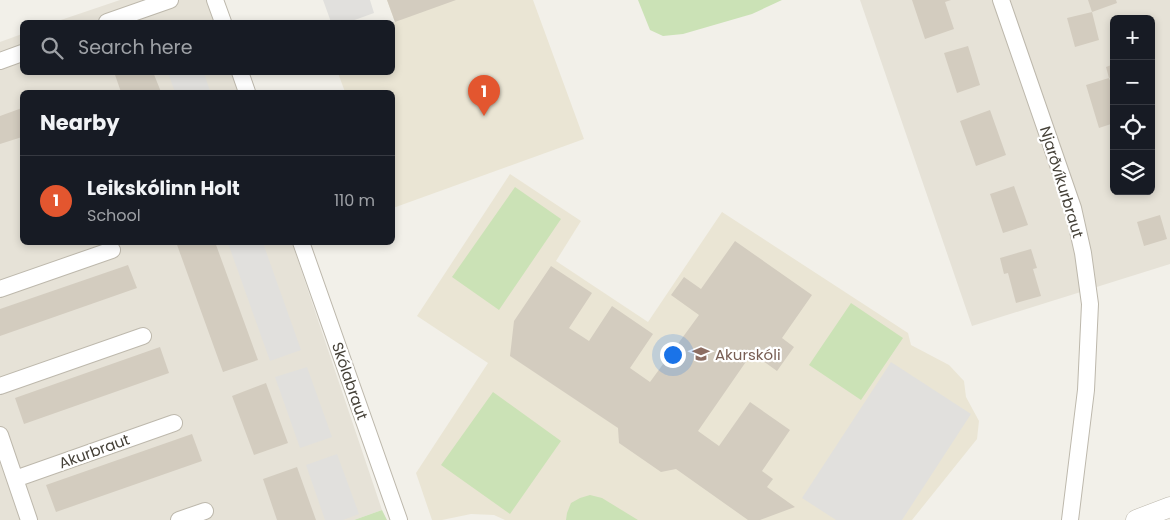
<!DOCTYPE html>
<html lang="en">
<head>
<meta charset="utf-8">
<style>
	body { margin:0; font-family:Poppins,sans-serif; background:#242831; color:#f1f3f6 }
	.controls { position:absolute; right:15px; top:15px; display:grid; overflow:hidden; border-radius:8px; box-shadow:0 2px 8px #0003 }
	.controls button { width:45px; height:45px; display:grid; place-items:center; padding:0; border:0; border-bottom:1px solid #363941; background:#171b24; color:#f1f3f6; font:25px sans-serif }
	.you { position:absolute; left:672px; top:354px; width:18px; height:18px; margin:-12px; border:4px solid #fff; border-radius:50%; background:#1a73e8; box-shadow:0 0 0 8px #1a73e833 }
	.badge { display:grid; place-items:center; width:32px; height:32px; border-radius:50%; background:#e3562f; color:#fff; font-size:16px; font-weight:700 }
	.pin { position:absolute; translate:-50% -41px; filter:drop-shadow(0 1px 2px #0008) }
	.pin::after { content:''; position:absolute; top:26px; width:18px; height:15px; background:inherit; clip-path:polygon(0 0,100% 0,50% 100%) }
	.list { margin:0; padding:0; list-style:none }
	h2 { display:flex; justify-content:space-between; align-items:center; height:65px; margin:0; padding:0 20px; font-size:21px }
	h2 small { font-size:16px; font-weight:400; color:#9ea1a6 }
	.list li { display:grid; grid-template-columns:32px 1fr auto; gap:15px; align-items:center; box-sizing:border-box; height:90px; padding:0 20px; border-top:1px solid #363941 }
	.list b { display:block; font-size:19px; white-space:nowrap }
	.list p { margin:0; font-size:16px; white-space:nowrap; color:#9ea1a6 }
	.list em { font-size:16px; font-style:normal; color:#9ea1a6 }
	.icon { flex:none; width:28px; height:28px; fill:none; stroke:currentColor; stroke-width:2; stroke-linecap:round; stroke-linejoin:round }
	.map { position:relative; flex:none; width:1170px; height:520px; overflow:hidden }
	.search { position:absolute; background:#171b24; box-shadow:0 2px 8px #0003; left:20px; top:20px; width:375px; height:55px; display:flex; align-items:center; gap:12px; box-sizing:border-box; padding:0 18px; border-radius:8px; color:#9ea1a6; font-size:19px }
	.panel { position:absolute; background:#171b24; box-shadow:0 2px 8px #0003; left:20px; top:90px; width:375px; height:155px; border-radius:8px }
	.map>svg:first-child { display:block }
	.residential { fill:#e6e2d7; fill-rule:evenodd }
	.education { fill:#eae5d4 }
	.green { fill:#cbe2b6 }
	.parking { fill:#e1e0dd }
	.building { fill:#d3ccbf }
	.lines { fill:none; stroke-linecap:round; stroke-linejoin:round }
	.minor-casing { stroke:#bdb8ac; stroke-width:18 }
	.tertiary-casing { stroke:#bdb8ac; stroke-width:21 }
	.minor { stroke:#fff; stroke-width:16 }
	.tertiary { stroke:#fff; stroke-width:20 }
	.labels { text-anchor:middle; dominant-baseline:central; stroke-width:4.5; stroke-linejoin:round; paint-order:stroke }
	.street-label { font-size:15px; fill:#454138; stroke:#fff }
	.education-label { font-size:15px; fill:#785e54; stroke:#fff; text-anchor:start }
</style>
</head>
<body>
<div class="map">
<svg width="1170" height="520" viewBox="0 0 1170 520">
	<rect width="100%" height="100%" fill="#f2f0e9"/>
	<!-- residential -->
	<path class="residential" d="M120,0H211L218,22H55Z
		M860,0H1170V264L972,326ZM1114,19H1151V191H1114Z
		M22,34V72L235,73L242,92H22V242L292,243L382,510L354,520H0V42Z"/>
	<!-- education -->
	<path class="education" d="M387,0H533L584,139L393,208L392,92H345L338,73L392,72L393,23L395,22Z
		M510,174L581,221L556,261L648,322L722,212L908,333L911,345L949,365L964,381L966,397L979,421L977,439L912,520H505L494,515L471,514L442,520H432L416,473L488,363L417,316Z"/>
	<!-- green -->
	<path class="green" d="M638,0H782L752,14L683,34L663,36L650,30Z
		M515,187L561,219L499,310L452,277Z
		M851,303L903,338L861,400L809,365Z
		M493,392L561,441L510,514L441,465Z
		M590,495L602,498L638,520H566L567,513L571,503L580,498Z
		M382,510L387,520H354Z"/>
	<!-- parking -->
	<path class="parking" d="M323,0H370L374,13L349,22H331Z
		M168,73H204L210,91L207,92H175Z
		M228,243H263L301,350L270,361Z
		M891,362L971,414L902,520H836L802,498Z
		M307,367L332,437L300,448L275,377Z
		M337,454L359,514L343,520H325L306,465Z"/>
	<!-- building -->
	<path class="building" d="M387,0H456L395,22Z
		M912,0H951L945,2L954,29L925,39Z
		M1088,0H1116L1117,3L1092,12Z
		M1092,12L1099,40L1075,47L1067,18Z
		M968,46L980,85L957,93L944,53Z
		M1114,64V76L1109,78L1106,67Z
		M114,72H153L161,92H121Z
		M1109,78L1114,91V117H1113L1114,123L1099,128L1086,85Z
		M22,108V137L0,144V116Z
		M990,110L1006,155L976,166L960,121Z
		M1014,186L1028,225L1003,233L990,194Z
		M1160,215L1167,239L1144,246L1137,222Z
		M735,241L812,295L782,338L794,347L777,371L752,353L698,431L719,446L750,402L790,430L762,471L773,479L767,487L795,507L760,520H748L676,469L661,472L619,443L618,428L510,356L514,321L551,266L592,293L569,328L589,341L612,306L653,334L630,368L650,382L699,315L671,295L684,277L701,289Z
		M176,242H215L258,360L223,372Z
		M1031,249L1037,268L1033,269L1041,296L1016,303L1008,273L1004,274L1000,258Z
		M128,265L137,288L0,336V309Z
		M160,347L169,373L24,424L15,398Z
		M266,383L288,443L254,455L232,396Z
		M192,434L202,461L56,512L46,485Z
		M297,467L316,520H277L263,479Z"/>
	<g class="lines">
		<!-- minor casing -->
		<g class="minor-casing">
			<path id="minor" d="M215,0L223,22
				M1001,0L1073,208L1083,253L1090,304L1086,390L1070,520
				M107,22L170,0
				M0,61L22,53
				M240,72L247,92
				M301,242L399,520
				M0,289L112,250
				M0,386L143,336
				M0,435L29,520
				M15,479L174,423
				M179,520L205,511"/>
		</g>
		<!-- tertiary casing -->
		<g class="tertiary-casing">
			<path id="tertiary" d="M1136,520L1170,507"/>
		</g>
		<!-- minor -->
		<use href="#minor" class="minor"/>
		<!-- tertiary -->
		<use href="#tertiary" class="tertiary"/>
	</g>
	<!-- icons -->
	<defs>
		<g id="school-bare" transform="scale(1.35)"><path d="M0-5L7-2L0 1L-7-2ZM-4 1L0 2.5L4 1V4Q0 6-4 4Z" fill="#8d6e63" stroke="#fff" stroke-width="2.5" paint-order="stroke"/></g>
	</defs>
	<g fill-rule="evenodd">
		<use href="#school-bare" x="701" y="354"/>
	</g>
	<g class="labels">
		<!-- street labels -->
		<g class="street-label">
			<text transform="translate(1062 182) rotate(73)">Njarðvíkurbraut</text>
			<text transform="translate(350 381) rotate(71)">Skólabraut</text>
			<text transform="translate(94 451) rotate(-20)">Akurbraut</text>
		</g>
		<!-- education labels -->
		<g class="education-label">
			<text x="715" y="354">Akurskóli</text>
		</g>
	</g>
</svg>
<div class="controls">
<button>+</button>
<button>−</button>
<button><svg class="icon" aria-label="locate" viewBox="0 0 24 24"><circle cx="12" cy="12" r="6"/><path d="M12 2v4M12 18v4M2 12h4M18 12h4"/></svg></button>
<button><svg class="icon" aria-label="layers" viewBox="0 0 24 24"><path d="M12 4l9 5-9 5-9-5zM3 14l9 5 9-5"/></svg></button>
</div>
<div class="you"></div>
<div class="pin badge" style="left:484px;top:116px">1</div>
<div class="search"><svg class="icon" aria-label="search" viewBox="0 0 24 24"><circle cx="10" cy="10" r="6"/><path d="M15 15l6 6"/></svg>Search here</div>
<section class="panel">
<h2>Nearby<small></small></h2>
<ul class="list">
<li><span class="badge">1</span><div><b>Leikskólinn Holt</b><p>School</p></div><em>110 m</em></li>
</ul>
</section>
</div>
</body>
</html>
